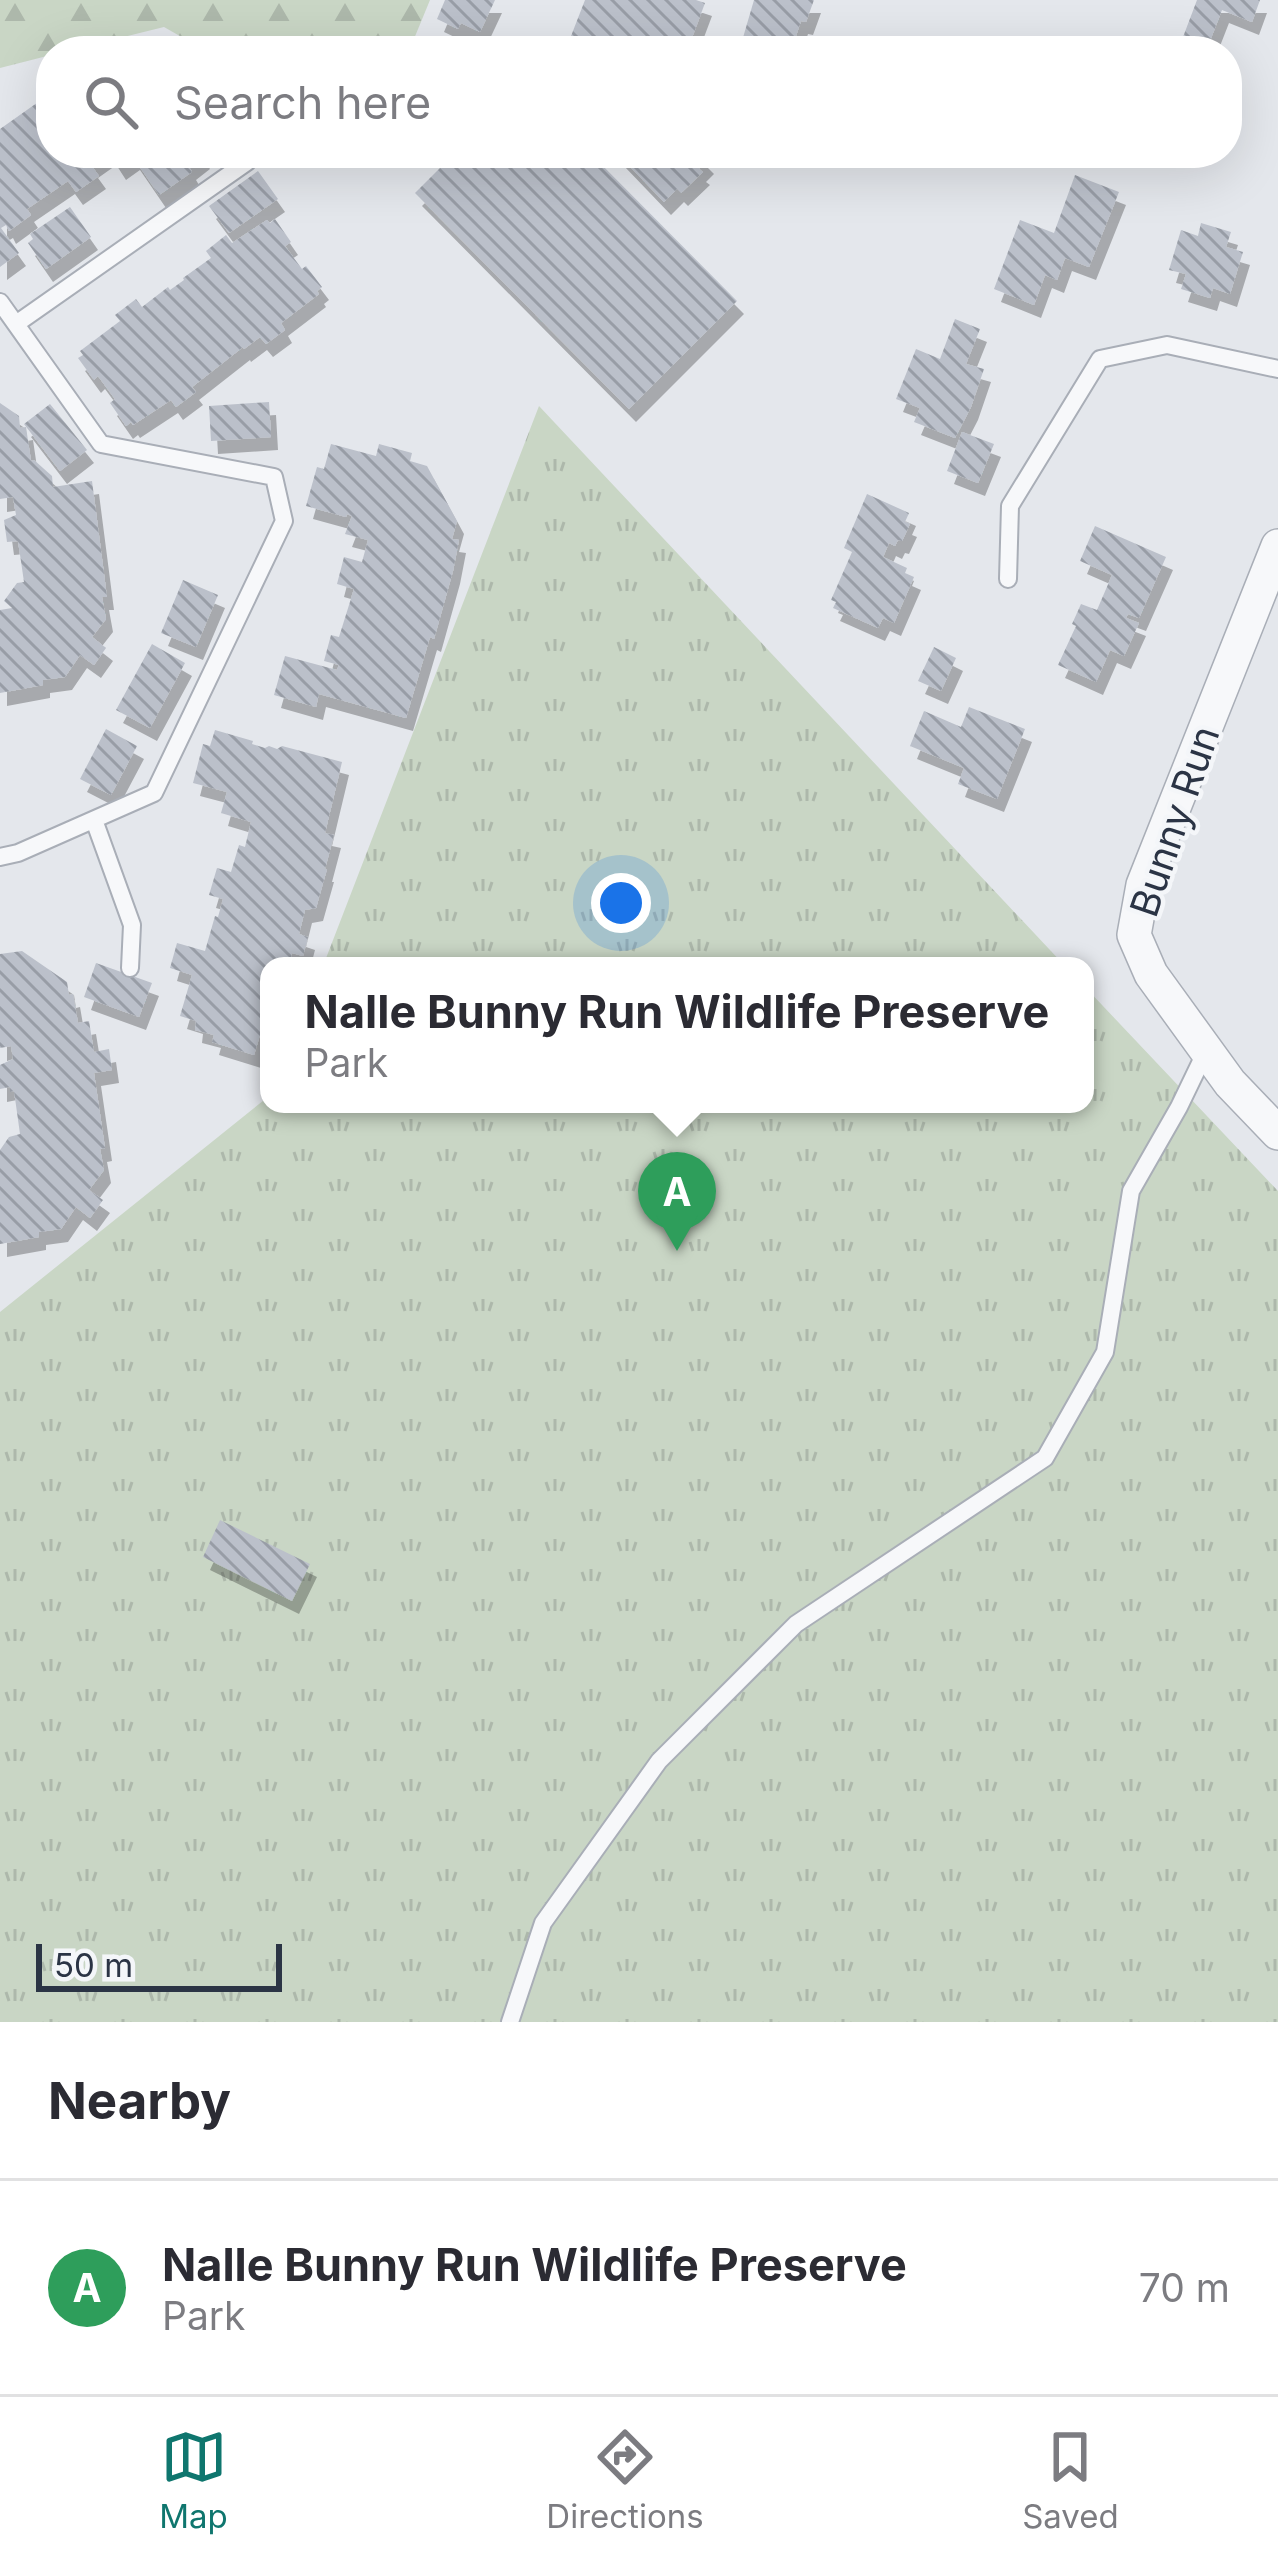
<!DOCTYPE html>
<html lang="en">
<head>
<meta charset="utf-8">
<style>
	body { margin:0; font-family:Inter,sans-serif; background:#f2f2f3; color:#2b2b33 }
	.scale { position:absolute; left:36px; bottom:30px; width:246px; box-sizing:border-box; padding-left:12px; border:6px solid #2b3445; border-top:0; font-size:33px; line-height:42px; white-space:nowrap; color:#2b3445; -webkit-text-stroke:9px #f4f6f9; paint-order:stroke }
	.you { position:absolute; left:621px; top:903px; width:42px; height:42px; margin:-30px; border:9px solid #fff; border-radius:50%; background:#1a73e8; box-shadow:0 0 0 18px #1a73e833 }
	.badge { display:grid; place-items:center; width:78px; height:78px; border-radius:50%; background:#0f766e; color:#fff; font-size:39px; font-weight:700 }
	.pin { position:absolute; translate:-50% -99px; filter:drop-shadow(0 3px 6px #0008) }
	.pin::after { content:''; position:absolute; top:63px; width:42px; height:36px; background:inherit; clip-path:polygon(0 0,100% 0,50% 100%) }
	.popup { position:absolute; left:260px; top:957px; width:834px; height:156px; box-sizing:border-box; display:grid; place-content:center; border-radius:24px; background:#fff; filter:drop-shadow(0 3px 9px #0005); font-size:39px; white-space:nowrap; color:#7c7c81 }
	.popup b { font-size:45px; color:#2b2b33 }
	.popup::after { content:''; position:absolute; left:50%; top:100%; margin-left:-24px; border:24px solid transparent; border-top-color:#fff }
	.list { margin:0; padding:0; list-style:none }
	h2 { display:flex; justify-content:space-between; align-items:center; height:156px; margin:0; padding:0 48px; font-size:51px }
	h2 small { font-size:39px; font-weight:400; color:#7c7c81 }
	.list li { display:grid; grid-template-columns:78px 1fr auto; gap:36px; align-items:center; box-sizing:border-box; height:216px; padding:0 48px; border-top:3px solid #e1e1e2 }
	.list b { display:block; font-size:45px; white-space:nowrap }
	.list p { margin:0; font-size:39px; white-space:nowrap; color:#7c7c81 }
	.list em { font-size:39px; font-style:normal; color:#7c7c81 }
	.icon { flex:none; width:66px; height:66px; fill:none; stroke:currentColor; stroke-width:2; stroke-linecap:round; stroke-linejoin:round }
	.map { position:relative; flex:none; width:1278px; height:2022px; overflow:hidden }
	.search { position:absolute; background:#fff; box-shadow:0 12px 48px #0002; left:36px; right:36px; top:36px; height:132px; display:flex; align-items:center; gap:30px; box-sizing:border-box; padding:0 42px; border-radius:48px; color:#7c7c81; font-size:45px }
	.sheet { height:372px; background:#fff }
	nav { display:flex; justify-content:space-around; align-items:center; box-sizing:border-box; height:168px; border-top:3px solid #e1e1e2; background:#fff; font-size:33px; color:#7c7c81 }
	nav a { display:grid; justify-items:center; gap:6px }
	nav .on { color:#0f766e }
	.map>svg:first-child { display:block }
	.forest { fill:url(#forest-firs) }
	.park { fill:url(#park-tufts) }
	.building { fill:url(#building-back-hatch); filter:url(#shadow) }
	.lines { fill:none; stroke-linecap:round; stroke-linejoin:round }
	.lane-casing { stroke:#a9aeb7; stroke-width:20 }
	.street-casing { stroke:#a9aeb7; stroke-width:36 }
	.lane { stroke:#f7f8fa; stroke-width:16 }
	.street { stroke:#f7f8fa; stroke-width:33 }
	.labels { text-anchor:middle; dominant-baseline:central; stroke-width:9; stroke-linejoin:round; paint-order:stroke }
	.street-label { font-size:39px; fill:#2b3445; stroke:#f4f6f9 }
</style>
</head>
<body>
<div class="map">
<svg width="1278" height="2022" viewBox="0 0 1278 2022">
	<defs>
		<pattern id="forest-firs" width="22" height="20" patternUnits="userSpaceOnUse" patternTransform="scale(3)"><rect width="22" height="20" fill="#c9d6c5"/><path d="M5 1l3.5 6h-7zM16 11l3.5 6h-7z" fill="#adb8ab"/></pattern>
		<pattern id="park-tufts" width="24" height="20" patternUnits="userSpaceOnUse" patternTransform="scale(3)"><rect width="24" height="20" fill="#c9d6c5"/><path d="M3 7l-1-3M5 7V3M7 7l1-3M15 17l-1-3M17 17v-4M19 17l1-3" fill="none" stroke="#adb8ab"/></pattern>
		<pattern id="building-back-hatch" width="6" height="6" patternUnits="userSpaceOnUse" patternTransform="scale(3)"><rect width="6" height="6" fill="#bbc0ca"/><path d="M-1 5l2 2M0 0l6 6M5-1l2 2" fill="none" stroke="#989da6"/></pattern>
		<filter id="shadow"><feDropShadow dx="7" dy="13" stdDeviation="0" flood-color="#0004"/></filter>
	</defs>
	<rect width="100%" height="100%" fill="#e4e7ec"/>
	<!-- forest -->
	<path class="forest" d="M0,0H430L409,51H206L164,27L67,51H51V55L0,68Z"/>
	<!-- park -->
	<path class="park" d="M539,406L1065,966H323Z
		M1085,987L1278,1191V2022H0V1312L269,1096V1104H1085Z"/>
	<!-- building -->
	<path class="building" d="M445,0H495L480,32L461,23L458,29L437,19Z
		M585,0H696L705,3L687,51H571L566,49Z
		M754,0H814L806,22L801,21L791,51H772L742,41Z
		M1197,0H1260L1252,22L1222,10L1206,51H1195L1180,45Z
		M51,93V153H108L91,165L99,176L76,192L68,181L27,209L31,215L9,231L6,225L1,228L19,253L0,267V129Z
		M110,153H201L203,156L189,167L192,172L159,195L133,157L119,167Z
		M455,153H590L737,301L629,409L415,193Z
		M617,153H699L707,161L699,169L703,172L681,193L677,189L664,202Z
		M258,171L278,199L229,233L209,206Z
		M1075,175L1119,192L1089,267L1065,258L1057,280L1045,275L1034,305L994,289L1020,220L1054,233Z
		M70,207L91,237L46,269L28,243L33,239L30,234Z
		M275,219L291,242L285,246L302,269L306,266L322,287L317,291L319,294L281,323L285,330L266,344L260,337L244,349L243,347L192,387L196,392L176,407L171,400L133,425L131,422L126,426L110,403L115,399L98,376L94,380L78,358L83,355L80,351L120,321L115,315L136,299L142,307L168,287L170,290L184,280L183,278L211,258L206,251L226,235L232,243L267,220L270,223Z
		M1201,223L1231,232L1226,247L1243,252L1230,294L1213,288L1210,298L1181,289L1186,274L1169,270L1181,230L1198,236Z
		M955,319L980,329L966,364L984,369L971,407L955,438L914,422L920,408L896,399L916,349L940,359Z
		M269,402L271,437L211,441L209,406Z
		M0,403L19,416L20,428L26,427L31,461L34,460L52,476L53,487L92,481L107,597H102L106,619L92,637L106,648L94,665L80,655L65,677L43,680V685L0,693V610L12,608L4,601L17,583L24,582L18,541L7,542L4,520L16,515L13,497L0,499Z
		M50,404L87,450L60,471L24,424Z
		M962,432L994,444L978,483L947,471Z
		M331,444L376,456L379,444L412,453L410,461L427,466L457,521L452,539L459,540L453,571L434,639L430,637L406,718L319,694L316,707L274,695L285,656L337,670L339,665L324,661L331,635L339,637L354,589L337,584L344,557L362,562L368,540L345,534L352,516L347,514L346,517L306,506L317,467L324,469Z
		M867,494L909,513L905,522L910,524L902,541L898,540L895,546L889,543L883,557L907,568L905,573L914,577L894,623L883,618L878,628L833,608L836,602L831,600L852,552L844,548Z
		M1095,526L1166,557L1139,618L1128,614L1126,618L1139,623L1124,656L1110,650L1096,682L1058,665L1076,626L1072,624L1081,604L1097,610L1112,575L1080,561Z
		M183,580L218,595L196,647L161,633Z
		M152,644L185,663L150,728L116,710Z
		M934,647L956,658L941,691L918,681Z
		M969,707L1025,729L997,799L958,784L964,768L910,746L924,711L961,727Z
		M106,729L137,746L111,795L80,779Z
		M215,730L253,741L252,744L265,748L269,746L277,749L282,746L342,762L325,833L334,835L325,869H327L316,908L305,910L299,934L308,937L303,956L292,953L289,966H269V1005L254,1055L212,1042L214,1035L195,1030L196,1021L180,1016L192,975L170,968L177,943L205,951L215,916L218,917L223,899L209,895L217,868L231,872L239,845L245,847L251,822L221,813L227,792L193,783L203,744L210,746Z
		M22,951L67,982L69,995L73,994L78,1023L89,1021L94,1052L109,1049L112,1070L94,1073L105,1148L100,1149L104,1170L89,1190L103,1200L90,1218L76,1207L61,1229L39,1232V1237L0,1244V1150L9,1137L20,1134L14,1091L10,1092V1087L0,1089V1065L13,1059L11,1046L0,1048V954Z
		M96,963L152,983L139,1017L84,997Z
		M220,1520L310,1564L292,1601L203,1557Z"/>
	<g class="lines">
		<!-- lane casing -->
		<g class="lane-casing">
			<path id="lane" d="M0,302L101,444L274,477L284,521L154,793L18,853L0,857
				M16,324L247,162
				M1008,579L1010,506L1100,359L1167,345L1278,369
				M94,820L132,925L130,968
				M510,2022L543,1923L659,1761L796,1624L1045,1458L1105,1352L1131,1191L1179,1107L1206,1051"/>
		</g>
		<!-- street casing -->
		<g class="street-casing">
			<path id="street" d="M1278,546L1143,885L1134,935L1151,974L1230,1083L1278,1133"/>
		</g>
		<!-- lane -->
		<use href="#lane" class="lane"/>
		<!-- street -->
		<use href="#street" class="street"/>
	</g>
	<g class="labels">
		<!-- street labels -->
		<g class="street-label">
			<text transform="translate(1174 821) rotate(-71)">Bunny Run</text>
		</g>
	</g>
</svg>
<div class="scale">50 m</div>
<div class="you"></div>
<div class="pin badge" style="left:677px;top:1251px;background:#2e9e5b">A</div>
<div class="popup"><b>Nalle Bunny Run Wildlife Preserve</b>Park</div>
<div class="search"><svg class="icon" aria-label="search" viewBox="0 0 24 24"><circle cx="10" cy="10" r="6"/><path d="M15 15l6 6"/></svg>Search here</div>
</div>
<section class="sheet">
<h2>Nearby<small></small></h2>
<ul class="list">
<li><span class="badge" style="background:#2e9e5b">A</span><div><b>Nalle Bunny Run Wildlife Preserve</b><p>Park</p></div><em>70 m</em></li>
</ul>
</section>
<nav>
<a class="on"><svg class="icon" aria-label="map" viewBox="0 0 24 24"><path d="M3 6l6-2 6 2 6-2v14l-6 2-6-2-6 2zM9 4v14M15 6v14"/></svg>Map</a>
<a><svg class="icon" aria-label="directions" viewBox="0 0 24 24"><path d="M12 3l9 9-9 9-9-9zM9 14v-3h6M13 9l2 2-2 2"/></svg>Directions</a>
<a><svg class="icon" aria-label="saved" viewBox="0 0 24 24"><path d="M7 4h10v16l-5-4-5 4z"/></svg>Saved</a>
</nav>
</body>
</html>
